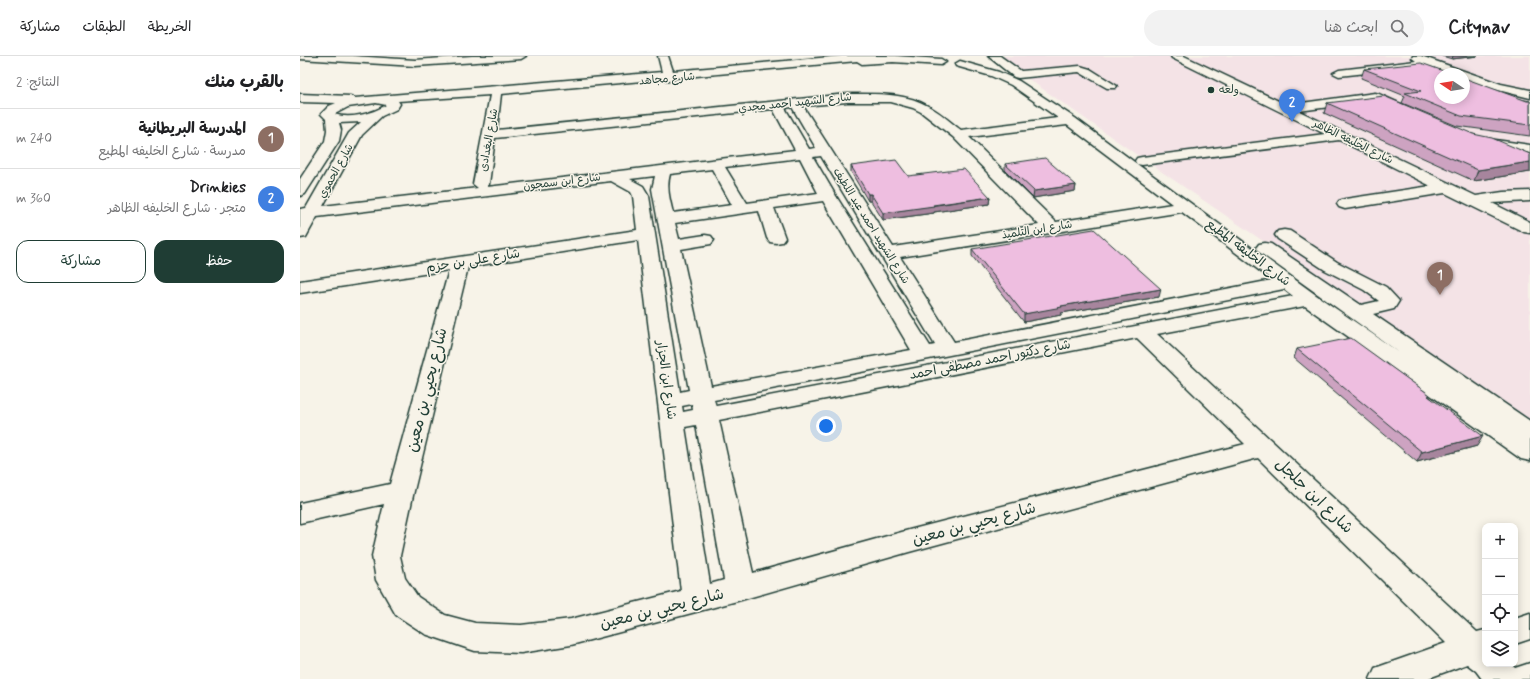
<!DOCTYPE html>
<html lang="ar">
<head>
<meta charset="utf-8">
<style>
	body { margin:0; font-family:Mynerve,"Playpen Sans Arabic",sans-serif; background:#f2f2f2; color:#202124; direction:rtl }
	.controls { position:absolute; right:12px; bottom:12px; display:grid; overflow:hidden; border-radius:8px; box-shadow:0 2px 10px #0003 }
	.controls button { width:36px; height:36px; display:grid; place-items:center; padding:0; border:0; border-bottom:1px solid #e0e0e0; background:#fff; color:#202124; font:20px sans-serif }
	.compass { position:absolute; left:1134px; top:12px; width:36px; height:36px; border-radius:50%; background:#fff; box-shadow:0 2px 10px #0003; rotate:282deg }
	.you { position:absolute; left:526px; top:370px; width:14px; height:14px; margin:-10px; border:3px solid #fff; border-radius:50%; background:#1a73e8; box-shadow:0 0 0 6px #1a73e833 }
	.badge { display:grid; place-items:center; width:26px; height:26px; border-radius:50%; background:#1f3d34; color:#fff; font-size:13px; font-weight:700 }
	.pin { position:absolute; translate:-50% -33px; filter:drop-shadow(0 1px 2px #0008) }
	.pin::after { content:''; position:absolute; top:21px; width:14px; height:12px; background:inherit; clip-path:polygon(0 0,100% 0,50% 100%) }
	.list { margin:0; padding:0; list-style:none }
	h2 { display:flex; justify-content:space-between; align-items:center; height:52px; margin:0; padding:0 16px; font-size:17px }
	h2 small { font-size:13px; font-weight:400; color:#757577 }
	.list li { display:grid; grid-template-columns:26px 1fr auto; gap:12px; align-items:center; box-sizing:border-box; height:60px; padding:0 16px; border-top:1px solid #e0e0e0 }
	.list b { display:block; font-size:15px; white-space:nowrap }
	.list p { margin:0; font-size:13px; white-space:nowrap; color:#757577 }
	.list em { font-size:13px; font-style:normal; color:#757577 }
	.actions { display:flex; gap:8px; padding:12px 16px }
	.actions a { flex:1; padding:9px 0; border:1px solid #1f3d34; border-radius:12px; text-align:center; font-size:14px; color:#1f3d34 }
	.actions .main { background:#1f3d34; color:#fff }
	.icon { flex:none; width:22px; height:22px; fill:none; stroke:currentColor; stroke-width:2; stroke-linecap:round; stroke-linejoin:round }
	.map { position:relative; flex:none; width:1230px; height:623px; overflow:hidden; direction:ltr }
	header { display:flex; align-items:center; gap:24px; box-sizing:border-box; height:56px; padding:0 20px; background:#fff; border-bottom:1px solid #e0e0e0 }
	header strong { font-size:19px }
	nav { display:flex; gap:22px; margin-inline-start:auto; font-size:14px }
	.search { width:280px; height:36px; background:#f2f2f2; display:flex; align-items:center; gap:10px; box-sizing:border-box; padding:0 14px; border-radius:22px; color:#757577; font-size:15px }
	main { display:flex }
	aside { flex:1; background:#fff }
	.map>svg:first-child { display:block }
	.built { fill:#f4e3e6; fill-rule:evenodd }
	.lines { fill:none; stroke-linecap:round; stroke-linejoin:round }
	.minor-casing { stroke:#1f3d34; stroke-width:3 }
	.minor { fill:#f7f3e8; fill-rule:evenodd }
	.wall { fill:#cda3c1; stroke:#1f3d34 }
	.shaded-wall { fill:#a7859d; stroke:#1f3d34 }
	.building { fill:#eebee0; stroke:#1f3d34 }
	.poi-dot { fill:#1f3d34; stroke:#f7f3e8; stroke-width:1.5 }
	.labels { text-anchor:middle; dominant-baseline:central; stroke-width:3; stroke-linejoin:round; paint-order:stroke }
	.far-street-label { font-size:11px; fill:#1f3d34; stroke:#f7f3e8 }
	.far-poi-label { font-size:11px; fill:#1f3d34; stroke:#f7f3e8; text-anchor:start }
	.street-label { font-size:13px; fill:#1f3d34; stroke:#f7f3e8 }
	.near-street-label { font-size:16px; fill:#1f3d34; stroke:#f7f3e8 }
</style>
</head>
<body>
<header>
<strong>Citynav</strong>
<div class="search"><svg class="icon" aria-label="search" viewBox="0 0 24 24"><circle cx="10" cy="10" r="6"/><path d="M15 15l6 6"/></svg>ابحث هنا</div>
<nav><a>الخريطة</a><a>الطبقات</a><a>مشاركة</a></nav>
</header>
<main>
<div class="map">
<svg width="1230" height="623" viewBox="0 0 1230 623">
	<rect width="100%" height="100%" fill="#f7f3e8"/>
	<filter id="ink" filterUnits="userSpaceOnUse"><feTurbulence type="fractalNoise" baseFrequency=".025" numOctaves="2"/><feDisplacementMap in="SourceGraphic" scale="8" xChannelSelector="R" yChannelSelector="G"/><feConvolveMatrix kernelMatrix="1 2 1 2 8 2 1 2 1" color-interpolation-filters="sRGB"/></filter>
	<g filter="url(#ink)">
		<!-- built -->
		<path class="built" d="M698,0H1230V367L840,101L717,15ZM1140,18H1164V42H1140Z"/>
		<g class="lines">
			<!-- minor casing -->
			<g class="minor-casing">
				<path id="minor" d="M0,0H53L115,4L172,0H226L221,3L115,10L0,3Z
					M358,0H368L373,15L542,0H596L641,3L646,6L641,9L593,6L562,8L557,5L375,22L373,24L369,25L364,23L201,38L197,74L547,38C574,38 604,36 628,50C640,56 650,66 661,74L758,62L711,29L691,20L656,10L655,8L660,5L699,16L719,25L775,62L837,108L835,105L837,102L842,101L1025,78L872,2L871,0H884L987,49L1075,37L1079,38L1106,50L1108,53L1106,56L1102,57L1074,45L999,55L1176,140L1203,136L1230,135V145L1192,147L1230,166V177L1224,176L1145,137L1045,153L1039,151L1037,148L1039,145L1045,143L1131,130L1039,84L842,109L837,108L1016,239L1100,297L959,196L956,192L959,188L965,187L971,188L1061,249L1079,245L1064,234L1025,214L978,183L975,179L978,175L984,174L990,175L1037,206L1086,231L1099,245L1094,253L1073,258L1230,365V405L1221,403L1005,250L857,278L1177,576L1185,574V608H1211L1215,612L1230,607V623H1182L1176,615L1167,608L1126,623H1070L1075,612L1146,587L958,402L609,496L441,544L271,589L221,597L175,595L125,578L96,559L76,524L72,500L84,448L0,467V447L90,428L149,214L0,237V225L337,174L333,140L331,136L311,125L17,161L6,181L0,182V153L6,152L49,77L61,66L39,67L41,74L39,85L5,138L0,140V123L25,85L27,74L26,63L21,58L29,50L36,47L0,46V38L50,40L55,42L362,16ZM190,39L173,128L178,132L23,150L62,79L82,60L97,53L100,48L98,45ZM547,46H591L613,52L621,56L653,81L739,169L593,191L503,50ZM76,47L86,49C74,57 49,64 35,58L48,51ZM492,51L516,92L509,93L485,52ZM473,53L495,94L187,131L189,128L195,82ZM767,69L872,148L756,166L669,81ZM521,100L635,289L630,290L536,140L513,101ZM500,102L518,137L447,147L425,111ZM412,113L432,149L373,157C370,144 366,132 370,118ZM355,120L352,133L389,334L380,336L349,140L343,130L330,123ZM523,145L611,294L411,330L381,193L411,188L414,184L411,180L405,179L379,183L375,167L459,155L467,182L470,186L476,187L482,186L485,182L474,152ZM882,156L972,224L654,286L600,201ZM338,184L381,535L271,563L221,569L175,567L145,559L118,541L105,522L100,500L114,435L168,211ZM984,233L993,240L416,350L414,344L624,304ZM837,282L945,388L609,474L453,517L419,364ZM392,348L393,354L383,356L382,350ZM396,369L424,524L410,528L385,371Z
					M688,0H700L721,15L780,10L790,13L817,30L815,32H807L779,16L718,22L714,21Z
					M1113,0H1121L1201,28L1230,34V42L1194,33L1164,23V18H1151L1130,10L1039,20L1033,17L1039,14L1116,5L1112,2Z
					M1182,82L1230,89V97L1177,89L1175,86L1177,83Z
					M1230,557V583L1215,588V562Z"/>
			</g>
			<!-- minor -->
			<use href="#minor" class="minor"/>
		</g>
		<!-- wall -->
		<path class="wall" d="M1142,0H1178L1152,3Z
			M1064,13L1230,45V80L1157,70L1102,47L1105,40L1061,22Z
			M1027,47L1173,78L1230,98V116L1174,125L1024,57Z
			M705,108L776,129L775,135L733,142L705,114Z
			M551,110L608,120L690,141L689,148L634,156V157L583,164L571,145H568L551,116Z
			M672,193L859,241L761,257V259L724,266L672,200Z
			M997,293L1130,341L1177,390L1117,406L994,302Z"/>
		<!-- shaded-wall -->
		<path class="shaded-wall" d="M1153,0H1178L1152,3Z
			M1230,106V116L1174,125L1178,114Z
			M776,129L775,135L733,142L734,135Z
			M568,138H571V145H568Z
			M690,141L689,148L634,156V157L583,164V157Z
			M861,233L859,241L761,257V259L724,266V258L761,250Z
			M1183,380L1177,390L1117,406L1122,396Z"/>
		<!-- building -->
		<path class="building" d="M1121,7L1152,18H1140V42H1164V22L1227,45H1230V69L1161,60L1105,37L1121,35L1064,13Z
			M1084,40L1173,78L1192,82L1230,98V106L1178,114L1027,47Z
			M745,102L776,129L734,135L705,108Z
			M596,104L608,120L664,113L690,141L633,149L634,150L583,157L571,138H568L551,110Z
			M794,173L861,233L761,250L762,251L724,258L672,193Z
			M1051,282L1130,339L1128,340L1183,380L1122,396L997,293Z"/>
	</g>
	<!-- markers -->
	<circle class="poi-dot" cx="911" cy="34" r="4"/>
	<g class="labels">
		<!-- far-street labels -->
		<g class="far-street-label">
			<text transform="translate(367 23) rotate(-5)">شارع مجاهد</text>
			<text transform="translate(495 47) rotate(-6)">شارع الشهيد احمد مجدي</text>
			<text transform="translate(189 84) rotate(-80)">شارع البغدادى</text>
			<text transform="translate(1053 86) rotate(26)">شارع الخليفه الظاهر</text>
			<text transform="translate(36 115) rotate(-61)">شارع الحموي</text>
			<text transform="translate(262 126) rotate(-7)">شارع ابن سمجون</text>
			<text transform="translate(571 170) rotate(58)">شارع الشهيد احمد عبد اللطيف</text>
			<text transform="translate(737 174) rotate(-9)">شارع ابن التلميذ</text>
		</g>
		<!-- far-poi labels -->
		<g class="far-poi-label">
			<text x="919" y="34">ولعه</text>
		</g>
		<!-- street labels -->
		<g class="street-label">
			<text transform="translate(948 197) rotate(37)">شارع الخليفه المطيع</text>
			<text transform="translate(173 205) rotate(-9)">شارع على بن حزم</text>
			<text transform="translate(690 304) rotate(-11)">شارع دكتور احمد مصطفى احمد</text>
			<text transform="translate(366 324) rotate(82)">شارع ابن الجزار</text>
		</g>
		<!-- near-street labels -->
		<g class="near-street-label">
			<text transform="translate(127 334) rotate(-76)">شارع يحيي بن معين</text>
			<text transform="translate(1014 440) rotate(44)">شارع ابن جلجل</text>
			<text transform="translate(674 468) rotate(-15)">شارع يحيي بن معين</text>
			<text transform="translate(362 553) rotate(-14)">شارع يحيي بن معين</text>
		</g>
	</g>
</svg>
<div class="controls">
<button>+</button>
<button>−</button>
<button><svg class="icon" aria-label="locate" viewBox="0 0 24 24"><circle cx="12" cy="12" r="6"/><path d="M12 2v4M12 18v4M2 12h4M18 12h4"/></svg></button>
<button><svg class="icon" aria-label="layers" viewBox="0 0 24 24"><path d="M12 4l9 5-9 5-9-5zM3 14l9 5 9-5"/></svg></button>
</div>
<svg class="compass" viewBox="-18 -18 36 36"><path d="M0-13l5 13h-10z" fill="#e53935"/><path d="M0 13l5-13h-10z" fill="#757577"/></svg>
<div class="you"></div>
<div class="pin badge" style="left:1140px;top:239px;background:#8d6e63">1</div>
<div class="pin badge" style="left:992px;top:66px;background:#3f7fe0">2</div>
</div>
<aside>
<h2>بالقرب منك<small>النتائج: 2</small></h2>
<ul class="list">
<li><span class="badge" style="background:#8d6e63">1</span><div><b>المدرسة البريطانية</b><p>مدرسة · شارع الخليفه المطيع</p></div><em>240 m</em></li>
<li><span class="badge" style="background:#3f7fe0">2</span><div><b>Drinkies</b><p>متجر · شارع الخليفه الظاهر</p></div><em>360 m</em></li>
</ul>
<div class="actions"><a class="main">حفظ</a><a>مشاركة</a></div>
</aside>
</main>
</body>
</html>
